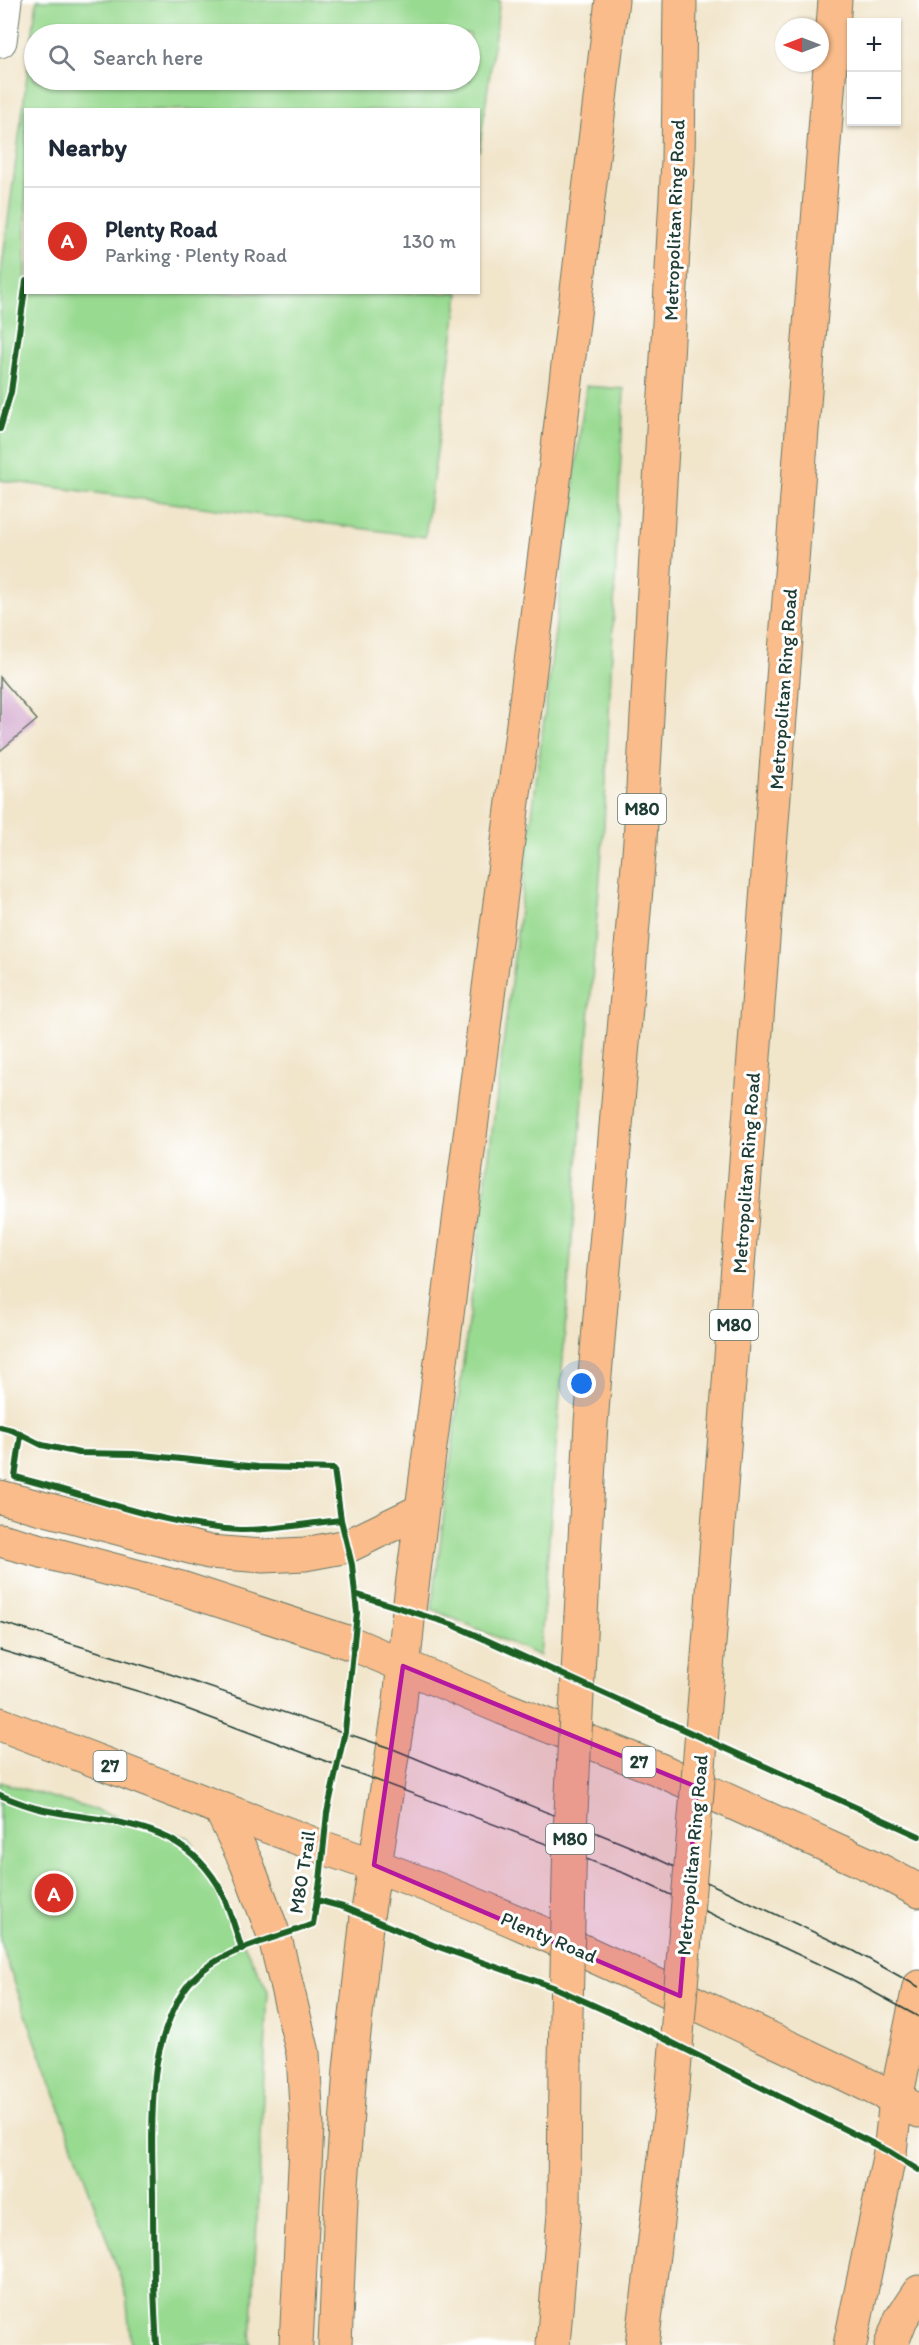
<!DOCTYPE html>
<html lang="en">
<head>
<meta charset="utf-8">
<style>
	body { margin:0; font-family:Itim,sans-serif; background:#f2f2f3; color:#1f2937 }
	.controls { position:absolute; right:18px; top:18px; display:grid; overflow:hidden; border-radius:0px; box-shadow:0 2px 4px #0004 }
	.controls button { width:54px; height:54px; display:grid; place-items:center; padding:0; border:0; border-bottom:2px solid #e0e1e3; background:#fff; color:#1f2937; font:30px sans-serif }
	.compass { position:absolute; left:775px; top:18px; width:54px; height:54px; border-radius:50%; background:#fff; box-shadow:0 2px 4px #0004; rotate:270deg }
	.you { position:absolute; left:582px; top:1384px; width:21px; height:21px; margin:-15px; border:4px solid #fff; border-radius:50%; background:#1a73e8; box-shadow:0 0 0 9px #1a73e833 }
	.badge { display:grid; place-items:center; width:39px; height:39px; border-radius:50%; background:#d93025; color:#fff; font-size:20px; font-weight:700 }
	.pin { position:absolute; translate:-50% -50%; border:3px solid #fff; box-shadow:0 2px 6px #0006 }
	.list { margin:0; padding:0; list-style:none }
	h2 { display:flex; justify-content:space-between; align-items:center; height:78px; margin:0; padding:0 24px; font-size:26px }
	h2 small { font-size:20px; font-weight:400; color:#747a83 }
	.list li { display:grid; grid-template-columns:39px 1fr auto; gap:18px; align-items:center; box-sizing:border-box; height:108px; padding:0 24px; border-top:2px solid #e0e1e3 }
	.list b { display:block; font-size:22px; white-space:nowrap }
	.list p { margin:0; font-size:20px; white-space:nowrap; color:#747a83 }
	.list em { font-size:20px; font-style:normal; color:#747a83 }
	.icon { flex:none; width:33px; height:33px; fill:none; stroke:currentColor; stroke-width:2; stroke-linecap:round; stroke-linejoin:round }
	.map { position:relative; flex:none; width:919px; height:2345px; overflow:hidden }
	.search { position:absolute; background:#fff; box-shadow:0 2px 4px #0004; left:24px; top:24px; width:456px; height:66px; display:flex; align-items:center; gap:15px; box-sizing:border-box; padding:0 21px; border-radius:33px; color:#747a83; font-size:22px }
	.panel { position:absolute; background:#fff; box-shadow:0 2px 4px #0004; left:24px; top:108px; width:456px; height:186px; border-radius:0px }
	.map>svg:first-child { display:block }
	.green { fill:#99da91; stroke:#5c8c62; stroke-width:1.5; fill-rule:evenodd }
	.building { fill:#d3a7ce }
	.lines { fill:none; stroke-linecap:round; stroke-linejoin:round }
	.minor-casing { stroke:#687868; stroke-width:35 }
	.trunk-casing { stroke:#687868; stroke-width:35 }
	.motorway-casing { stroke:#687868; stroke-width:35 }
	.minor { stroke:#fff; stroke-width:33 }
	.trunk { stroke:#f9bc8a; stroke-width:33 }
	.motorway { stroke:#f9bc8a; stroke-width:33 }
	.tram { stroke:#1f3d34; stroke-width:1.5 }
	.motorway-bridge-casing { stroke:#687868; stroke-width:35; stroke-linecap:butt }
	.motorway-bridge { stroke:#f9bc8a; stroke-width:33 }
	.cycleway-casing { stroke:#fff; stroke-width:10 }
	.cycleway { stroke:#1b5e20; stroke-width:6 }
	.marked { fill:#b5179e; fill-opacity:0.2; stroke:#b5179e; stroke-width:4.5; stroke-linejoin:round }
	.labels { text-anchor:middle; dominant-baseline:central; stroke-width:6; stroke-linejoin:round; paint-order:stroke }
	.shield { fill:#fff; stroke:#627771; stroke-width:1.5 }
	.shield-label { font-size:18px; font-weight:bold; fill:#1f3d34 }
	.street-label { font-size:20px; fill:#1f3d34; stroke:#fff }
</style>
</head>
<body>
<div class="map">
<svg width="919" height="2345" viewBox="0 0 919 2345">
	<rect width="100%" height="100%" fill="#fff"/>
	<filter id="ink" filterUnits="userSpaceOnUse"><feTurbulence type="fractalNoise" baseFrequency=".0167" numOctaves="2"/><feDisplacementMap in="SourceGraphic" scale="12" xChannelSelector="R" yChannelSelector="G"/><feConvolveMatrix kernelMatrix="1 2 1 2 8 2 1 2 1" color-interpolation-filters="sRGB"/></filter>
	<filter id="wash" filterUnits="userSpaceOnUse"><feTurbulence type="fractalNoise" baseFrequency=".008" numOctaves="4" result="noise"/><feDisplacementMap in="SourceGraphic" scale="24" xChannelSelector="R" yChannelSelector="G"/><feGaussianBlur stdDeviation="1.35" result="paint"/><feColorMatrix in="noise" values="0 0 0 0 0 0 0 0 0 0 0 0 0 0 0 0 0 1.4 0 .05"/><feComposite in="paint" operator="in"/></filter>
	<g filter="url(#wash)">
		<rect width="100%" height="100%" fill="#f1e5ca"/>
		<!-- green -->
		<path class="green" d="M37,0H500L479,152L478,110H26V292L459,293L425,537L0,480V282ZM34,34H470V80H34Z
			M586,386L624,389L604,825L540,1656L432,1609Z
			M0,1782L189,1838L268,1991L251,2345H131L126,2293L0,1942Z"/>
		<g id="blocks">
			<!-- building -->
			<path class="building" d="M0,677L37,720L0,751Z"/>
		</g>
	</g>
	<g filter="url(#ink)">
		<use href="#blocks" fill-opacity="0" stroke="#687868" stroke-width="1.5"/>
		<g class="lines">
			<!-- minor casing -->
			<g class="minor-casing">
				<path id="minor" d="M0,41L5,0"/>
			</g>
			<!-- trunk casing -->
			<g class="trunk-casing">
				<path id="trunk" d="M0,1497L209,1552L264,1556L305,1554L348,1546
					M0,1540L181,1588L353,1644L503,1708L658,1769L872,1866L919,1891
					M0,1724L324,1848C460,1893 592,1954 722,2016C788,2047 855,2077 919,2111
					M220,1808L247,1864L275,1938
					M367,1917L399,1711L409,1610
					M890,2152L896,2099L919,1987"/>
			</g>
			<!-- motorway casing -->
			<g class="motorway-casing">
				<path id="motorway" d="M348,1546L420,1511
					M409,1610L549,522L612,0
					M581,1616L591,1423L640,841L678,161L680,0
					M707,1670L835,0
					M275,1938L303,2053L307,2126L296,2345
					M335,2345L341,2199L350,2069L367,1917
					M553,2345L564,2214L565,2062
					M642,2345L671,2108
					M850,2345L890,2152
					M891,2345L901,2319L919,2292"/>
			</g>
			<!-- minor -->
			<use href="#minor" class="minor"/>
			<!-- trunk -->
			<use href="#trunk" class="trunk"/>
			<!-- motorway -->
			<use href="#motorway" class="motorway"/>
			<!-- tram -->
			<path class="tram" d="M0,1622L155,1669L393,1749L636,1849L854,1951L919,1987
				M0,1650L147,1694L626,1874L842,1975L919,2017"/>
			<!-- motorway-bridge casing -->
			<g class="motorway-bridge-casing">
				<path id="motorway-bridge" d="M565,2062L570,1832L581,1616
					M671,2108L707,1670"/>
			</g>
			<!-- motorway-bridge -->
			<use href="#motorway-bridge" class="motorway-bridge"/>
			<!-- cycleway casing -->
			<g class="cycleway-casing">
				<path id="cycleway" d="M0,429L11,392L26,281
					M0,1427L12,1430L42,1445L79,1453L133,1454L258,1467L334,1469L341,1520L352,1565L357,1613L345,1731L327,1813L320,1881L313,1924C276,1939 221,1949 193,1979C173,2000 158,2046 155,2075C151,2115 152,2155 153,2194C153,2245 153,2295 157,2345
					M21,1435L15,1477C89,1495 163,1526 240,1530C273,1531 307,1523 341,1520
					M355,1594L451,1624L919,1836
					M0,1795C14,1801 29,1807 44,1810C110,1824 178,1818 218,1885C229,1905 235,1928 242,1950
					M317,1900L343,1907L433,1945L553,1987L635,2024L890,2152L919,2170"/>
			</g>
			<!-- cycleway -->
			<use href="#cycleway" class="cycleway"/>
		</g>
	</g>
	<!-- marked area -->
	<path class="marked" d="M403,1666L697,1787L680,1996L374,1865Z"/>
	<g class="labels">
		<!-- shield labels -->
		<g class="shield">
			<rect x="618" y="794" width="48" height="30" rx="4.5"/>
			<rect x="710" y="1310" width="48" height="30" rx="4.5"/>
			<rect x="622.5" y="1747" width="33" height="30" rx="4.5"/>
			<rect x="93.5" y="1751" width="33" height="30" rx="4.5"/>
			<rect x="546" y="1824" width="48" height="30" rx="4.5"/>
		</g>
		<g class="shield-label">
			<text x="642" y="809">M80</text>
			<text x="734" y="1325">M80</text>
			<text x="639" y="1762">27</text>
			<text x="110" y="1766">27</text>
			<text x="570" y="1839">M80</text>
		</g>
		<!-- street labels -->
		<g class="street-label">
			<text transform="translate(674 220) rotate(-88)">Metropolitan Ring Road</text>
			<text transform="translate(783 689) rotate(-86)">Metropolitan Ring Road</text>
			<text transform="translate(746 1173) rotate(-86)">Metropolitan Ring Road</text>
			<text transform="translate(692 1855) rotate(-85)">Metropolitan Ring Road</text>
			<text transform="translate(302 1872) rotate(-81)">M80 Trail</text>
			<text transform="translate(549 1937) rotate(23)">Plenty Road</text>
		</g>
	</g>
</svg>
<div class="controls">
<button>+</button>
<button>−</button>
</div>
<svg class="compass" viewBox="-18 -18 36 36"><path d="M0-13l5 13h-10z" fill="#e53935"/><path d="M0 13l5-13h-10z" fill="#747a83"/></svg>
<div class="you"></div>
<div class="pin badge" style="left:54px;top:1893px">A</div>
<div class="search"><svg class="icon" aria-label="search" viewBox="0 0 24 24"><circle cx="10" cy="10" r="6"/><path d="M15 15l6 6"/></svg>Search here</div>
<section class="panel">
<h2>Nearby<small></small></h2>
<ul class="list">
<li><span class="badge">A</span><div><b>Plenty Road</b><p>Parking · Plenty Road</p></div><em>130 m</em></li>
</ul>
</section>
</div>
</body>
</html>
